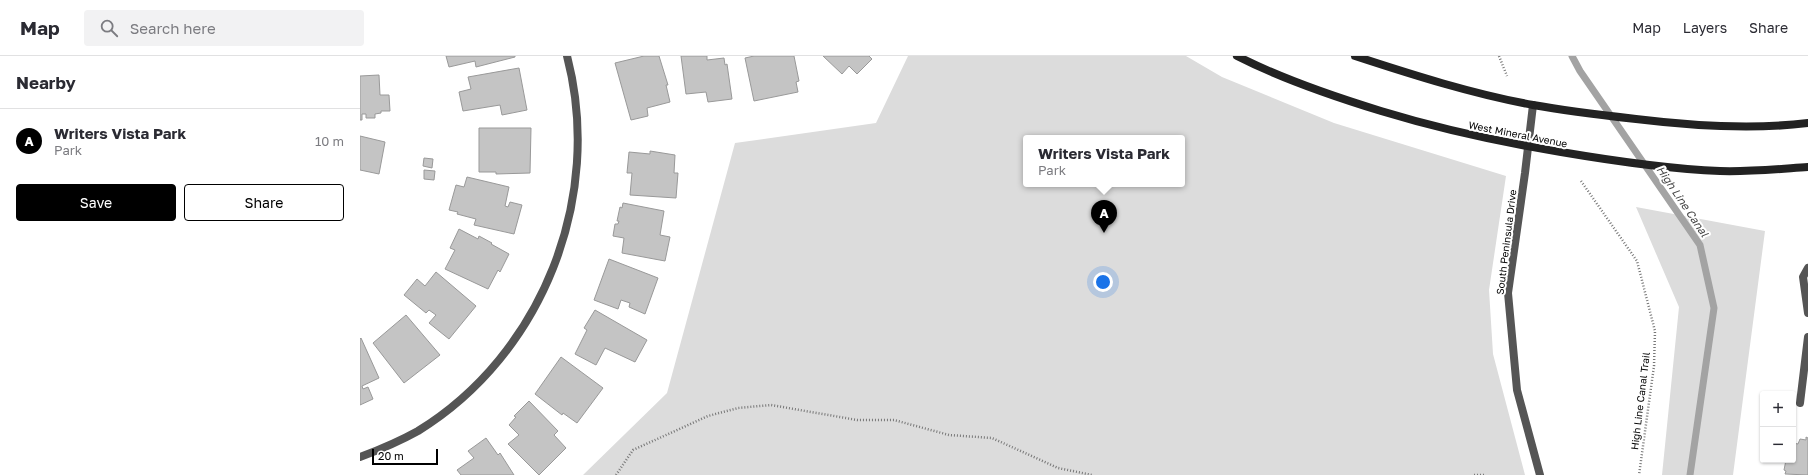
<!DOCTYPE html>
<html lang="en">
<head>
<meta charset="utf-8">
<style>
	body { margin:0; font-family:"Golos Text",sans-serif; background:#f2f2f3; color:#2b2b33 }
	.controls { position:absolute; right:12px; bottom:12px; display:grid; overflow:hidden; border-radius:4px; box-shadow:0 1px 3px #0004 }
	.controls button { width:36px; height:36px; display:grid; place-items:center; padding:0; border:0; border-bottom:1px solid #e1e1e2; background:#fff; color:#2b2b33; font:20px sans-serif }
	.scale { position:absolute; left:12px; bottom:10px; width:66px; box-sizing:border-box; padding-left:4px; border:2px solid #000; border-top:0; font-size:11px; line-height:14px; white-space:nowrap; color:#000; -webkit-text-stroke:3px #fff; paint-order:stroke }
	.you { position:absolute; left:743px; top:226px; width:14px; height:14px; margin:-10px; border:3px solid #fff; border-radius:50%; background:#1a73e8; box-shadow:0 0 0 6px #1a73e833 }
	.badge { display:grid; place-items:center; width:26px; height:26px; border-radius:50%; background:#000; color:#fff; font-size:13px; font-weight:700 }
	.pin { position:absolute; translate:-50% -33px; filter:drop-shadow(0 1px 2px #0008) }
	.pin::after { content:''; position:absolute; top:21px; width:14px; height:12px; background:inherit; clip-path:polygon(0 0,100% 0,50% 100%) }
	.popup { position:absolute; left:663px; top:79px; width:162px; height:52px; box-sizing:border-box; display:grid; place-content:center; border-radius:4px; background:#fff; filter:drop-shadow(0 1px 3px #0005); font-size:13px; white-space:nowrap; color:#7c7c81 }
	.popup b { font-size:15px; color:#2b2b33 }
	.popup::after { content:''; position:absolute; left:50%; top:100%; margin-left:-8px; border:8px solid transparent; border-top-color:#fff }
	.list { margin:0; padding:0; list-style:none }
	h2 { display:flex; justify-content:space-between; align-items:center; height:52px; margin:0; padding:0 16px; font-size:17px }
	h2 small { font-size:13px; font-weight:400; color:#7c7c81 }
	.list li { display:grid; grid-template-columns:26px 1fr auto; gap:12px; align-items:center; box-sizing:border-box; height:64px; padding:0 16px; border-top:1px solid #e1e1e2 }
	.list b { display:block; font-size:15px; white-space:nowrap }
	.list p { margin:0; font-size:13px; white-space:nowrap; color:#7c7c81 }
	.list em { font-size:13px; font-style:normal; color:#7c7c81 }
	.actions { display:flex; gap:8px; padding:12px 16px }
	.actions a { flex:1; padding:9px 0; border:1px solid #000; border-radius:4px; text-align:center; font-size:14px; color:#000 }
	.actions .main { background:#000; color:#fff }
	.icon { flex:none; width:22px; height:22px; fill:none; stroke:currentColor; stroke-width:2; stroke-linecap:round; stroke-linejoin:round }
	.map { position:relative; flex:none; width:1448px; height:419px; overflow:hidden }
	header { display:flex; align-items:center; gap:24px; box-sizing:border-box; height:56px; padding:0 20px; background:#fff; border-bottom:1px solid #e1e1e2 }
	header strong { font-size:19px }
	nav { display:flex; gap:22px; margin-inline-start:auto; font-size:14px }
	.search { width:280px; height:36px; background:#f2f2f3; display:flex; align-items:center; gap:10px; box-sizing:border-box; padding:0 14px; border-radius:4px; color:#7c7c81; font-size:15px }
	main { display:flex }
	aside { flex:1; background:#fff }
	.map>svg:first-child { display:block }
	.green { fill:#dcdcdc; fill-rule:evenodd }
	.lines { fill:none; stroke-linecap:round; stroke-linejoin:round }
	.stream { stroke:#a3a3a3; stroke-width:7 }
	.building { fill:#c4c4c4; stroke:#999 }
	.path { stroke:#777; stroke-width:2.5; stroke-dasharray:1 2; stroke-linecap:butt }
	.minor { stroke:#555; stroke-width:8 }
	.secondary { stroke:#222; stroke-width:8 }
	.labels { text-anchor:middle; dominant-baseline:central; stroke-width:4; stroke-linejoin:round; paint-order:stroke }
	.street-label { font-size:10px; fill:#000; stroke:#fff }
	.water-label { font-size:11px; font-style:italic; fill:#444; stroke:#fff }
</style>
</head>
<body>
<header>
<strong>Map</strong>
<div class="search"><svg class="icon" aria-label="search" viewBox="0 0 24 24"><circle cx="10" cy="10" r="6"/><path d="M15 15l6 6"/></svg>Search here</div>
<nav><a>Map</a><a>Layers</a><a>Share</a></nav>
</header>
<main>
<aside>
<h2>Nearby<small></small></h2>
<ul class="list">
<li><span class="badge">A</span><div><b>Writers Vista Park</b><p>Park</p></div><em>10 m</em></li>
</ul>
<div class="actions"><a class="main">Save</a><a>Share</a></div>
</aside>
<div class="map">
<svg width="1448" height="419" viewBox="0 0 1448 419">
	<rect width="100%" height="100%" fill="#fff"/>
	<!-- green -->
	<path class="green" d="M548,0H826L862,21L974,67L1146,120L1129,234L1133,298L1165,419H223L307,337L375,87L516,67ZM666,82H822V128H666Z
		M1276,151L1405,175L1373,419H1302L1319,251Z"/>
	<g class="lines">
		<!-- stream -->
		<path class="stream" d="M1212,0L1220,15L1340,189L1354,252L1330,419"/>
	</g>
	<!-- building -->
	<path class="building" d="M86,0H155V1L116,11L115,5L89,11Z
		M284,0H299L308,29H306L310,46L287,52L288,60L271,64L255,7Z
		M321,0H347V4L364,2L365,9L367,8L372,43L348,46L346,36L326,38Z
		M394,0H434L439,25L436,26L438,36L394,45L385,2Z
		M463,0H509L512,3L497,18L489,10L482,18Z
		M159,12L167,54L142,59L140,49L103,55L99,36L111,33L108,21Z
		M19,19L20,39H29L30,55H21V57L15,58V62H6V58H2V64H0V20Z
		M119,72H171L170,117L136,118V116H119Z
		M0,80L25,86L19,118L0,114Z
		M290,95L315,99L314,117H318L316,142L270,139L272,117H267L269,96L290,98Z
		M64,102L73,103L72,112L63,110Z
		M64,114L75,115L74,124L64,123Z
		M107,121L149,131L145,150L148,151L150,146L162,149L154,178L114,169L116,163L97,158L98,156L89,154L96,129L104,131Z
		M263,147L304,155L300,179L310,181L305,205L262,197L264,182L253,180L255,168H258L259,165H257L260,151L262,152Z
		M99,173L118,183L119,180L132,187L131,188L149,198L140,216L138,214L128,233L85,213L95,194L90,192Z
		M249,203L298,222L285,258L269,251L270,247L261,244L258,253L234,244Z
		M76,216L116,250L89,283L69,267L76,259L69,254L66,257L44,239L57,223L65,230Z
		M235,254L287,284L275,306L245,292L236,309L215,298L227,274L224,272Z
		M46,259L80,299L44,327L13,287Z
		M1,282L19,322L2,330L3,333L8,331L13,343L0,349V283Z
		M201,301L243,332L217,367L203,357L202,359L175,338Z
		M169,345L198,375L194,379L206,392L179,419L148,388L159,379L149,369L156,361L154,360Z
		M1446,381L1448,382V419L1425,418L1426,415L1424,414L1426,404H1433V387L1438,388L1440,383L1446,384Z
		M126,382L138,399L140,397L154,419H101L97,414L114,402L108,395Z"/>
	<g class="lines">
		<!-- path -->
		<path class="path" d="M1139,0L1147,20
			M1221,125L1277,205L1295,275L1294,310L1279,419
			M256,419L273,394L348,360L378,352L411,349L497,364H534L589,379L632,382L698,412L732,419
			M1114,419H1125"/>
		<!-- minor -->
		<path class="minor" d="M1173,49L1165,117L1148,237L1157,334L1180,419
			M1448,212L1443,221L1448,257
			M1440,347L1448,281
			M0,401C19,394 40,385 58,375C183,298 244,141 207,0"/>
		<!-- secondary -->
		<path class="secondary" d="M877,0C922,23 972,40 1021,55C1080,73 1140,86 1201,96C1254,105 1307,113 1360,115C1390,116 1419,113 1448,111
			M995,0C1053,19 1113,38 1173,49C1207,55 1241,59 1276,63C1333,70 1391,74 1448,67"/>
	</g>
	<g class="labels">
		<!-- street labels -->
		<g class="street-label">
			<text transform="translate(1158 78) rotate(11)">West Mineral Avenue</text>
			<text transform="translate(1146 186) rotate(-83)">South Peninsula Drive</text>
			<text transform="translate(1280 345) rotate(-83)">High Line Canal Trail</text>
		</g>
		<!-- water labels -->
		<g class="water-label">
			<text transform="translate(1323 145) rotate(56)">High Line Canal</text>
		</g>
	</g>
</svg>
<div class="controls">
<button>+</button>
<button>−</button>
</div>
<div class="scale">20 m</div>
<div class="you"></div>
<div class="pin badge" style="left:744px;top:177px">A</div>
<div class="popup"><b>Writers Vista Park</b>Park</div>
</div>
</main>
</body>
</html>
